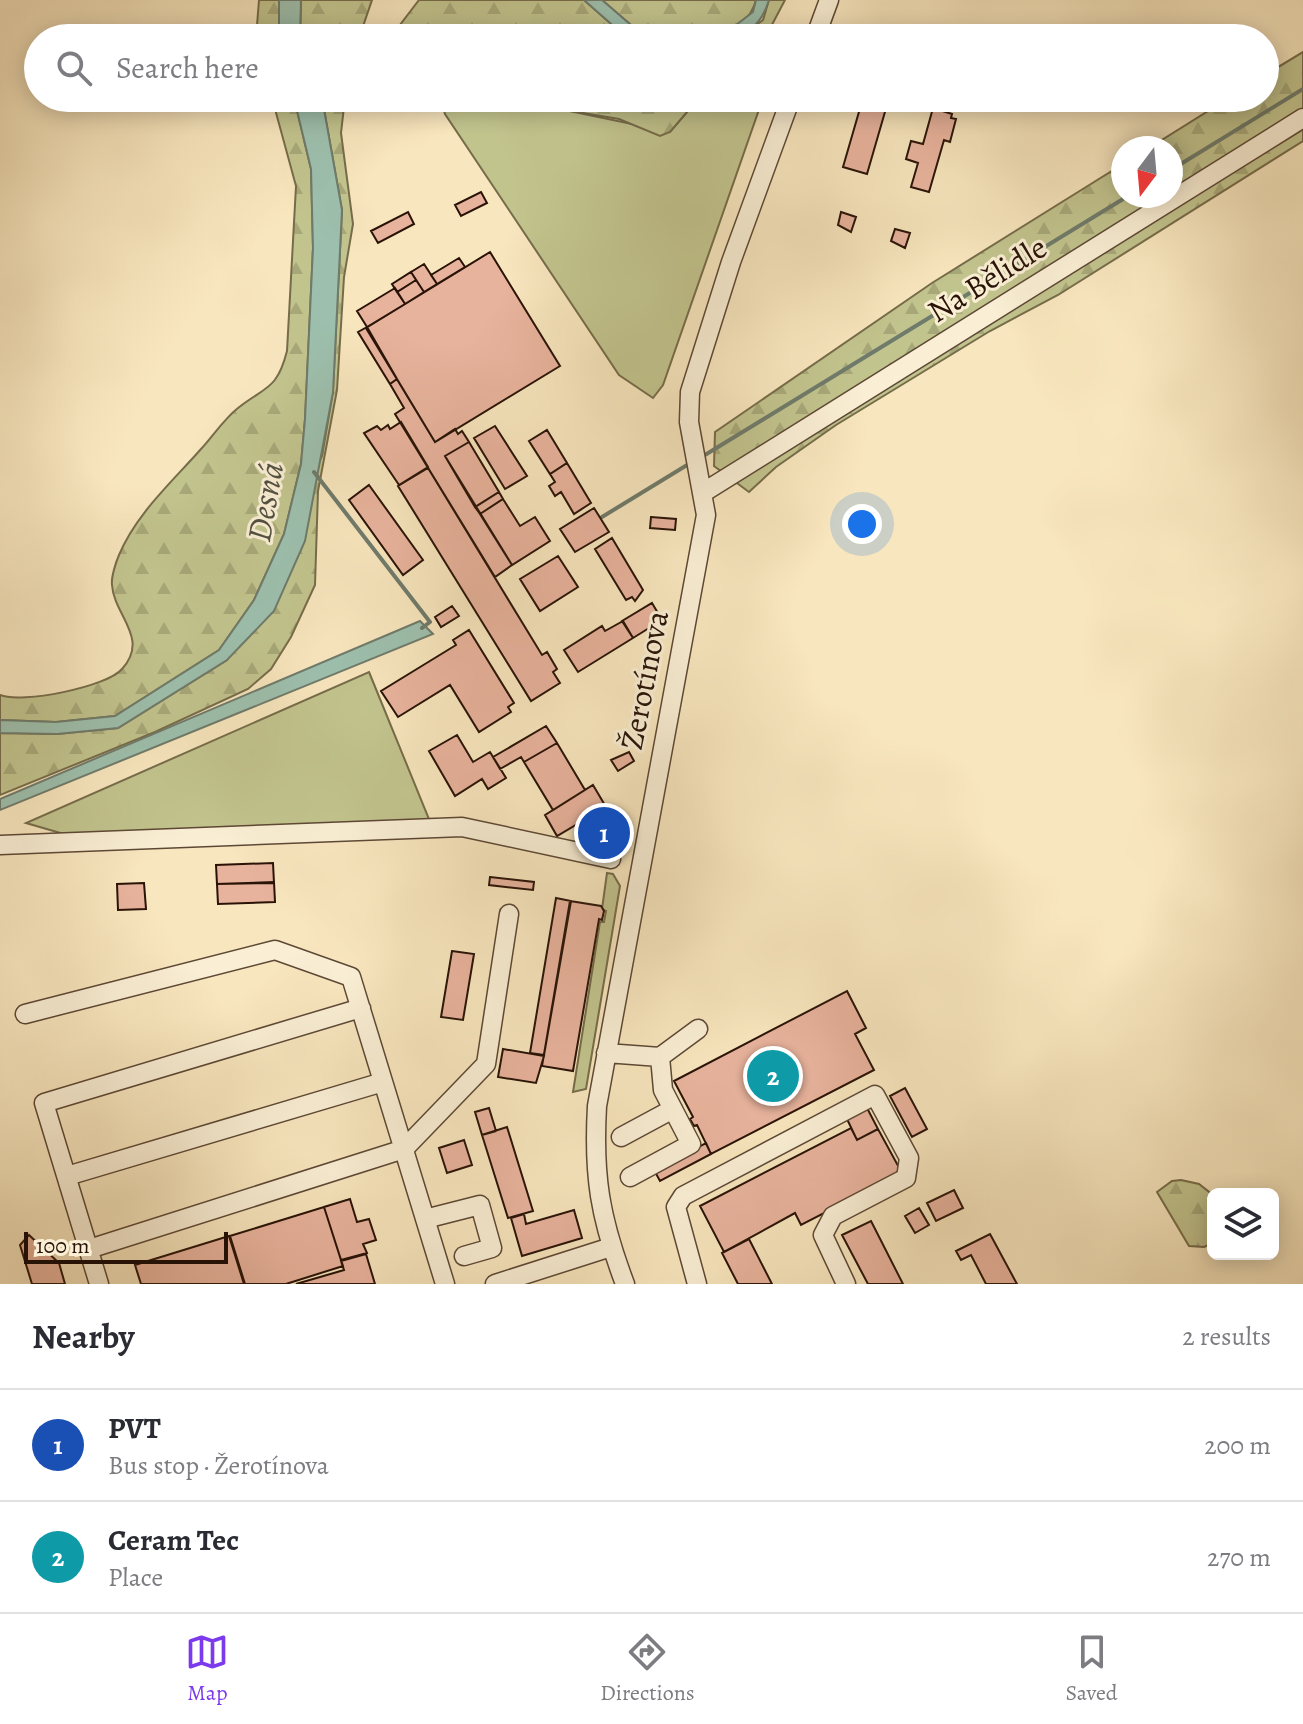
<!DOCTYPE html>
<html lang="en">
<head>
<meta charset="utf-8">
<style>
	body { margin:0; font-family:Alegreya,serif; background:#f7f7f7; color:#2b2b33 }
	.controls { position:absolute; right:24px; bottom:24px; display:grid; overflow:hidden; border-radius:12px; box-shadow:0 4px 20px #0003 }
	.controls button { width:72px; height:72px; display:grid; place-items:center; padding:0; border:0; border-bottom:2px solid #e1e1e2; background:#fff; color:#2b2b33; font:40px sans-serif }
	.compass { position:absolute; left:1111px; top:136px; width:72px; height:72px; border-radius:50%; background:#fff; box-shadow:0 4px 20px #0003; rotate:196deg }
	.scale { position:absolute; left:24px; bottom:20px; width:204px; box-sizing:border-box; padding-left:8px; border:4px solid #291307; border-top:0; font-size:22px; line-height:28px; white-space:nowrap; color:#291307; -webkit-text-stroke:6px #faefd5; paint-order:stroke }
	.you { position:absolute; left:862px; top:524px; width:28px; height:28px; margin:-20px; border:6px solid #fff; border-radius:50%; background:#1a73e8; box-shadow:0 0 0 12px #1a73e833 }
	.badge { display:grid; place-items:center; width:52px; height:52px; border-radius:50%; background:#7c3aed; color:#fff; font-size:26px; font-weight:700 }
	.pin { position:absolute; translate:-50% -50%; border:4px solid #fff; box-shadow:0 2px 8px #0006 }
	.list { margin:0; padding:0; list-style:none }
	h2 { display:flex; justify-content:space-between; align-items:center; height:104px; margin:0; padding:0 32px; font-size:34px }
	h2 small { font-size:26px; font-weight:400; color:#7c7c81 }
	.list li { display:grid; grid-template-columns:52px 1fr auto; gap:24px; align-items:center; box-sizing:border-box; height:112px; padding:0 32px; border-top:2px solid #e1e1e2 }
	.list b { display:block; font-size:30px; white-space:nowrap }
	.list p { margin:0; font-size:26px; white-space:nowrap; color:#7c7c81 }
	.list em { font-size:26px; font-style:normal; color:#7c7c81 }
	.icon { flex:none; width:44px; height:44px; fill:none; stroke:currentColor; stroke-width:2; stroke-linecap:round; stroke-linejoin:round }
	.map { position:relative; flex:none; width:1303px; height:1284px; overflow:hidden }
	.search { position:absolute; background:#fff; box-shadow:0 4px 20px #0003; left:24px; right:24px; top:24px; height:88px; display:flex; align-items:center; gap:20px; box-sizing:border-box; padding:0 28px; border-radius:44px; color:#7c7c81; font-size:30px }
	.sheet { height:328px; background:#fff }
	nav { display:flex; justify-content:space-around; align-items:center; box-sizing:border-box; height:112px; border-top:2px solid #e1e1e2; background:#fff; font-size:22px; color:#7c7c81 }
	nav a { display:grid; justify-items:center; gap:4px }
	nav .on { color:#7c3aed }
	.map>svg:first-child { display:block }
	.green { fill:#c2c48e; stroke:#766c4a; stroke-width:2 }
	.forest { fill:url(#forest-firs); stroke:#766c4a; stroke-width:2 }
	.water { fill:#9dc0ae; stroke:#6f7b6b; stroke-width:2 }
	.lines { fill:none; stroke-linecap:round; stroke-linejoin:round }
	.stream { stroke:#6f7b6b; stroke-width:4 }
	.building { fill:#e8b39d; stroke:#291307; stroke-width:2 }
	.minor-casing { stroke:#5d4835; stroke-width:21 }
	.minor { stroke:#faefd5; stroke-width:18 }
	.labels { text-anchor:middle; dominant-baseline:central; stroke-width:6; stroke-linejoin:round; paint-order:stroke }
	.street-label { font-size:32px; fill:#291307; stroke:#faefd5 }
	.water-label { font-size:34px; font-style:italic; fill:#525041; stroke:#faefd5 }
</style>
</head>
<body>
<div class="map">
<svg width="1303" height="1284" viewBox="0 0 1303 1284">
	<defs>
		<pattern id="forest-firs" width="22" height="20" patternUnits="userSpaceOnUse" patternTransform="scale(2)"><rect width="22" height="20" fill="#c2c48e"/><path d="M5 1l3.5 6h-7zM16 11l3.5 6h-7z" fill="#a7a879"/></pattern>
	</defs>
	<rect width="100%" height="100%" fill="#f8e6be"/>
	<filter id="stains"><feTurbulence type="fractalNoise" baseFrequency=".0025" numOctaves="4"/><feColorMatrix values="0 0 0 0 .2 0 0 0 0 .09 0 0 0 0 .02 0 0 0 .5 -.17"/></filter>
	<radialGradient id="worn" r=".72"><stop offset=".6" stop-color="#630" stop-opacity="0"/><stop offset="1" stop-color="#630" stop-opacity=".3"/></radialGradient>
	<!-- green -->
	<path class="green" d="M451,98H545L565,110L670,132L699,98H763L663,385L653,398L619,375L445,114L443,107Z
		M369,672L431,824L81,839L26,823Z
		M607,873L613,874L620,886L586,1089L573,1092L600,922H604L606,911L602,909Z"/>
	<!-- forest -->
	<path class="forest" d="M259,0H279V38H256Z
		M301,0H372L359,38H300Z
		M419,0H584L627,38H390Z
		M602,0H756C743,47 684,38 646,38Z
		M769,0H785L765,38H739L763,20Z
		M1303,52V141L1058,295L990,331L836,425L776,467L749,492L714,466L715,432L932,283L1123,164V196H1171V148H1149L1229,98H1265V75Z
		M272,98H294L311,169L313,248L305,419L301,464L284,534L254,600L219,650L115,716L56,722L0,720V695C21,704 107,687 122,669C150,638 114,616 112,585C111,577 116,562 119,555C136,514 172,482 201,449C213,436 224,419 238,408C266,386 277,390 287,351L296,186Z
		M322,98H345L341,133L353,224L344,277L337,390L318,491L315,585L291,637L271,669L248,689L155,732L0,795V733L57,734L118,728L227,660L322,456L333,392L342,210Z
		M545,98H699L670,132L660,136L619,119L565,110Z
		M1181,1180L1199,1184L1213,1195V1243L1204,1247L1189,1246L1157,1192L1172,1181Z"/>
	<!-- water -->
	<path class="water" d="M279,0H301L300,38H279Z
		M584,0H602L646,38H627Z
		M756,0H769C761,26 746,38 719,38L753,12Z
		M294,98H322L342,210L333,392L305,541L274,611L227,660L118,728L57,734L0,733V720L56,722L115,716L219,650L254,600L284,534L301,464L305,419L313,248L311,169Z
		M420,621L433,634L0,810V799Z"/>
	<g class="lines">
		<!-- stream -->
		<path class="stream" d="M1171,170L1303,89
			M700,458L1128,196
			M314,472L430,622L422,628
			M602,517L692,462"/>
	</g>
	<!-- building -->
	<path class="building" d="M863,98H889L867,174L843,167Z
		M933,108L952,114L951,118L956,119L950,142L944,140L929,192L911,187L918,163L906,159L911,141L923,144Z
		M481,192L487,203L461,216L455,205Z
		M408,212L414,224L378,243L371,231Z
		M841,212L856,217L851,232L838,225Z
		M895,229L910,233L905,248L891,241Z
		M490,252L560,366L435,442L366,328Z
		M459,258L465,267L437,284L431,275Z
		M424,264L437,284L424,292L411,272Z
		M411,272L416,280L397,292L392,284Z
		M416,280L424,292L405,304L397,292Z
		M395,288L405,304L367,327L357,311Z
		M367,327L397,379L390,384L358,332Z
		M397,379L435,442L455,429L458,434L462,431L469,442L445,456L512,565L495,577L395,414L404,408L390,384Z
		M401,422L428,467L399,485L364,433L377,426L381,430L388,425L390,429Z
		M495,426L527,476L505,489L474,438Z
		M547,430L567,463L550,474L529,441Z
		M469,442L499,492L475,507L445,456Z
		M567,463L591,503L574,514L561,492L555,496L549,486L555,482L550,474Z
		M428,468L542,655L547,652L557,669L553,672L560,683L531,701L398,486Z
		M369,485L423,560L403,575L349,500Z
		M499,492L503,499L480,514L475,507Z
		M503,499L520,526L535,517L550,541L512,565L480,514Z
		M594,508L609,532L575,552L560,529Z
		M651,517L676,519L675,530L650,528Z
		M612,538L643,590L635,601L632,597L626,600L595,549Z
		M558,556L578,587L540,611L520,579Z
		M652,603L662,620L633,638L622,621Z
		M452,606L459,616L441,627L435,617Z
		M623,621L633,638L578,672L564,650L602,626L605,631Z
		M469,630L514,703L508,707L511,712L479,732L450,685L398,717L381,691L456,645L453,640Z
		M546,726L557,743L524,762L521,757L500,769L493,757Z
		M457,735L473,762L490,752L506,778L488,789L482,779L455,796L429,751Z
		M557,743L585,790L553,810L524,762Z
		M629,752L634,761L618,771L611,760Z
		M593,785L606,807L557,836L545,815Z
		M273,863L274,883L217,884L216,865Z
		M490,877L534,882L533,890L489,885Z
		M274,882L275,902L218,904L217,884Z
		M144,883L146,909L118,910L117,884Z
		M556,898L571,901L544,1055L530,1053Z
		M570,901L601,906L604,911L602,920L599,919L573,1071L542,1066Z
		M452,951L474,954L463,1020L441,1017Z
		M847,991L866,1028L855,1034L874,1070L711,1154L697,1125L694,1126L690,1119L693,1117L674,1081Z
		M503,1049L544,1056L536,1083L498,1077Z
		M905,1088L927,1129L912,1137L890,1096Z
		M866,1106L878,1129L857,1140L847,1119Z
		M489,1108L496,1131L482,1135L475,1112Z
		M507,1127L533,1211L508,1218L482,1135Z
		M851,1128L857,1140L878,1129L902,1173L801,1225L795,1213L724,1252L700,1206Z
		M464,1140L472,1165L447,1173L439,1148Z
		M706,1143L711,1154L660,1181L654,1170Z
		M954,1190L963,1208L936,1221L927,1203Z
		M350,1199L357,1222L369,1219L376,1240L363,1244L367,1253L341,1260L324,1207Z
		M324,1207L343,1266L286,1284H245L230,1236Z
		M919,1208L929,1225L915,1233L905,1216Z
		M574,1210L582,1238L522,1256L511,1218L524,1214L526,1224Z
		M871,1221L903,1284H868L842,1235Z
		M990,1234L1017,1284H986L971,1255L961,1260L956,1251Z
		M29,1235L59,1263L65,1284H32L20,1245Z
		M229,1236L244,1284H141L135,1265Z
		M749,1239L772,1284H738L722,1253Z
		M366,1254L375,1284H296L344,1270L341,1261Z"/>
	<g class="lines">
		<!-- minor casing -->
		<g class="minor-casing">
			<path id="minor" d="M815,38L829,0
				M704,492L1303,118
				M0,845L462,827L611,859
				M25,1014L275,950L351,977L445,1284
				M606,1053L660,1057L698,1029
				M621,1137L673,1109
				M67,1176L383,1082
				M630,1177L691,1144L663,1090L660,1057
				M425,1219L480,1205L492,1248L464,1256
				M89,1249L404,1149L486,1064L509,914
				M99,1284L44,1103L361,1008
				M495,1284L611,1247
				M625,1284C600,1218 593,1176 597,1106L706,515L689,422L690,392L731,262L791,98
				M697,1284L676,1207L683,1196L875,1095L909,1158L906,1178L833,1216L823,1235L846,1284"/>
		</g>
		<!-- minor -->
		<use href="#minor" class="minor"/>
	</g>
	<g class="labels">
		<!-- street labels -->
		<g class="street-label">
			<text transform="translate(987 279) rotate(-32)">Na Bělidle</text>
			<text transform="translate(644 680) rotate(-79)">Žerotínova</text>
		</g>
		<!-- water labels -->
		<g class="water-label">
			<text transform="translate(265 502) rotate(-80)">Desná</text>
		</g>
	</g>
	<rect width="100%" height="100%" filter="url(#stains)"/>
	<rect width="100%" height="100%" fill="url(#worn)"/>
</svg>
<div class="controls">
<button><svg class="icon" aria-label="layers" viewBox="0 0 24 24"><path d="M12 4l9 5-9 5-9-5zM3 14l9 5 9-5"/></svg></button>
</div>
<svg class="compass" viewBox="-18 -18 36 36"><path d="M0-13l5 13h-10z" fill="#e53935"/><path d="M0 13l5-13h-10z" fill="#7c7c81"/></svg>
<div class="scale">100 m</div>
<div class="you"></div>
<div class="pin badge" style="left:604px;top:833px;background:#1a4fb4">1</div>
<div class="pin badge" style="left:773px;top:1076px;background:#0f9aa8">2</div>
<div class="search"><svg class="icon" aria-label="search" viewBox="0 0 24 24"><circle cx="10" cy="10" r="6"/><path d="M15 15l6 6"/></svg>Search here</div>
</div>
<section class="sheet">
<h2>Nearby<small>2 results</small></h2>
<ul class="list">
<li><span class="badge" style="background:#1a4fb4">1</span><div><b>PVT</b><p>Bus stop · Žerotínova</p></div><em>200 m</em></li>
<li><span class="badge" style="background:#0f9aa8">2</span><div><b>Ceram Tec</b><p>Place</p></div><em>270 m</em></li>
</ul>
</section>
<nav>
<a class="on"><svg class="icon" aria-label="map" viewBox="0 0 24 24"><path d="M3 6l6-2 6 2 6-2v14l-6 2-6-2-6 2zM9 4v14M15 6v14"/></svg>Map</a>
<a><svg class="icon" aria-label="directions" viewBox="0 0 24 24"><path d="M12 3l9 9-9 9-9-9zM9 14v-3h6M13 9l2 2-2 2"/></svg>Directions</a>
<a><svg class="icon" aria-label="saved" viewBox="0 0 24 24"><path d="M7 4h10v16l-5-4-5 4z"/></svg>Saved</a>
</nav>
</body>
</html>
